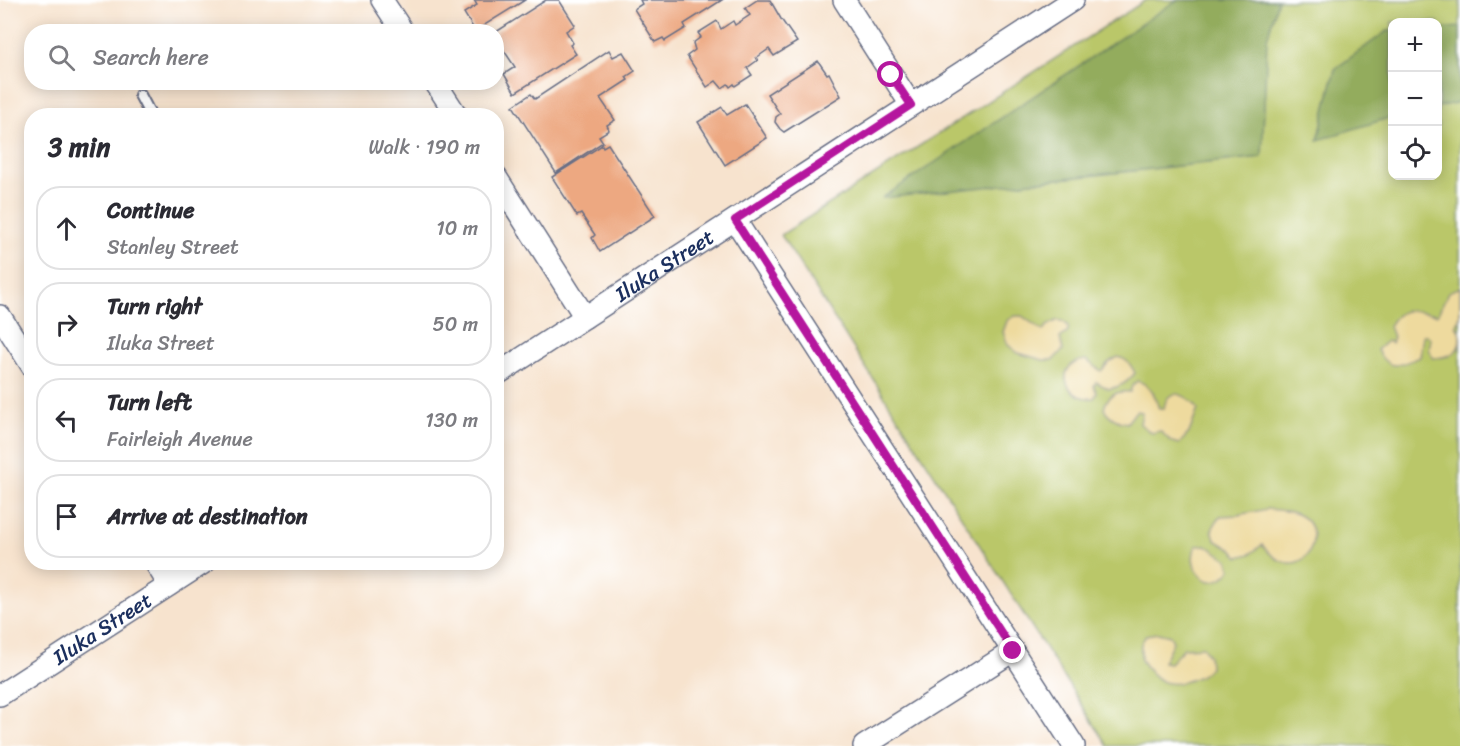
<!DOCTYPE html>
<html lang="en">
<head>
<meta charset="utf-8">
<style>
	body { margin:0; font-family:Sriracha,sans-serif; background:#f7f7f7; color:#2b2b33 }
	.controls { position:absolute; right:18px; top:18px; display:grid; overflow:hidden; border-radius:12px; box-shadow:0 3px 15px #0003 }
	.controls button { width:54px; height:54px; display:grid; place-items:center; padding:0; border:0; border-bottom:2px solid #e1e1e2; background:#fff; color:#2b2b33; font:30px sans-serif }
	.stop { position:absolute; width:18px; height:18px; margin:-14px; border:4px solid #b5179e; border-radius:50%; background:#fff }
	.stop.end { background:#b5179e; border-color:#fff; box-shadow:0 2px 6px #0008 }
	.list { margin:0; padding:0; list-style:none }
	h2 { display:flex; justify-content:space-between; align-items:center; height:78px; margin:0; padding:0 24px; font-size:26px }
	h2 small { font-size:20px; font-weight:400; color:#7c7c81 }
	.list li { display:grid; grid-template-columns:39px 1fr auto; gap:18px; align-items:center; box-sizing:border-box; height:84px; margin:0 12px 12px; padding:0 12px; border:2px solid #e1e1e2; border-radius:24px }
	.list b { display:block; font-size:22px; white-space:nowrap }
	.list p { margin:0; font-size:20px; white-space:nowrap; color:#7c7c81 }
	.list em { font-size:20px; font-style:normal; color:#7c7c81 }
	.icon { flex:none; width:33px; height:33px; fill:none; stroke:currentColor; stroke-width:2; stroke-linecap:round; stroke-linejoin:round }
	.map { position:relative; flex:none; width:1460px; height:746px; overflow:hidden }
	.search { position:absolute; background:#fff; box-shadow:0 3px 15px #0003; left:24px; top:24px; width:480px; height:66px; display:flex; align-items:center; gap:15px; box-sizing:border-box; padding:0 21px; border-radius:24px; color:#7c7c81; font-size:22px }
	.panel { position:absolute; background:#fff; box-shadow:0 3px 15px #0003; left:24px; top:108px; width:480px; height:462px; border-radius:24px }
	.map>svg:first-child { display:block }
	.green { fill:#bac769; stroke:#6a7b64; stroke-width:1.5; fill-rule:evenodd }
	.forest { fill:#93ac5d; stroke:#576e5e; stroke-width:1.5 }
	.sand { fill:#eeda9e; stroke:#84847e; stroke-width:1.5 }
	.building { fill:#eda881 }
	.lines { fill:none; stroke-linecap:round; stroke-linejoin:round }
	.lane-casing { stroke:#686e85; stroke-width:14 }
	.street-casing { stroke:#686e85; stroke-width:24 }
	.lane { stroke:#fff; stroke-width:10 }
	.street { stroke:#fff; stroke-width:21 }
	.route { stroke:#b5179e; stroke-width:8 }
	.labels { text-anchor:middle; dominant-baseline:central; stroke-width:4.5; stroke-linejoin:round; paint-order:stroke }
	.street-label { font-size:21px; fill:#1b2f5e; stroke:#fff }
</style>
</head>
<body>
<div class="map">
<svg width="1460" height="746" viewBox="0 0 1460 746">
	<rect width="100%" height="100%" fill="#fff"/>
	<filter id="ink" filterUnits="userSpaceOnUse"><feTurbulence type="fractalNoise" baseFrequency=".0167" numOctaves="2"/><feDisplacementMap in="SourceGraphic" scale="12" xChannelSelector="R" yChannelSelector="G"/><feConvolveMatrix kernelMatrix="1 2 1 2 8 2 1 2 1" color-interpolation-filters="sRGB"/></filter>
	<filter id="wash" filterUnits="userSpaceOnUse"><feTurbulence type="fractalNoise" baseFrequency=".008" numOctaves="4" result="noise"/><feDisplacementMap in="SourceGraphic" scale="24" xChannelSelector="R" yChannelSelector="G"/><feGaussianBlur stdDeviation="1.35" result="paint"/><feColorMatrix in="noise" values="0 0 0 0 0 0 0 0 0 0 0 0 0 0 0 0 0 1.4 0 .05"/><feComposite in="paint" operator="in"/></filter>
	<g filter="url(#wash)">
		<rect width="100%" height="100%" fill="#f7e3ce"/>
		<!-- green -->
		<path class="green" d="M1146,0H1460V746H1108L781,235ZM1392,22H1438V176H1392Z"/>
		<!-- forest -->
		<path class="forest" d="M1177,0H1278L1267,39L1262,157L882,198Z
			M1460,27V102L1438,107V29Z
			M1387,31H1392V117L1318,140L1335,69Z"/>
		<!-- sand -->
		<path class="sand" d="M1460,287V316L1456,326C1460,331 1460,333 1460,340C1460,354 1445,358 1433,358L1429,349L1431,339L1427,335H1423L1420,357C1400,364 1390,374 1377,350L1387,341L1391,343L1393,337L1389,326C1402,302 1416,312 1438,314L1448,292Z
			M1014,316H1022L1043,331L1047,326L1058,320L1064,322L1068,326V332L1060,338L1063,350L1053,360H1043L1018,353L1008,345L1003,332L1007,321Z
			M1118,357C1127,359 1131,365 1135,373C1128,383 1120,387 1109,389L1096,382L1094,386L1097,393L1094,398C1064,401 1053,363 1086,360L1101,371L1109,362Z
			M1137,381C1152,385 1155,395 1159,409H1164C1167,384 1188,395 1198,409L1189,433L1179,444L1172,442L1160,431L1152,433L1140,424L1142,412L1136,411L1127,423C1117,422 1110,418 1104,409C1107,394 1117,391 1130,392L1132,386Z
			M1267,509C1278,510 1289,510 1299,515C1332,532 1301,593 1262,545L1250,554L1239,557L1234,551L1215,540L1212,529L1220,516L1238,515Z
			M1206,545L1228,560L1231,569C1209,599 1185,566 1196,546Z
			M1158,633L1170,636L1173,642L1163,662L1170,663L1184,648L1203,647L1209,656L1210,667C1204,675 1198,677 1190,680C1165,689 1155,680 1141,660V644L1146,635Z"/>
		<g id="blocks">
			<!-- building -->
			<path class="building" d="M474,0H525L475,31L464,13L477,5Z
				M546,0H559L575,25L566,31L573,43L570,45L576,54L515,93L504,74L515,67L503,49L500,51L496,46V32Z
				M640,0H722L684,24L686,28L665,41L663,38L655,42L634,9L642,4Z
				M757,0H770L781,19L797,42L774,56L769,49L756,58L758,60L747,68L752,75L735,86L734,84L730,87L728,84L722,88L716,81L707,87L687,56L695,50L693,43L701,37L698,33L717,21L721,29L733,21L735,25L750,15L745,8Z
				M609,50L613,57L623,52L635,71L626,77L628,80L600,98L615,120L607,125L609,130L599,136L603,142L556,173L513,106L531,94L535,99Z
				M818,61L827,74L829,73L841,96L784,132L780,129L775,122L776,117L780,114L767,94Z
				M745,104L767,138L725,165L698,122L722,107L727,115Z
				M608,144L655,216L600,252L592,238L595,235L581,214L577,216L552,177L602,145L603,147Z"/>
		</g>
	</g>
	<g filter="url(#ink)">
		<use href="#blocks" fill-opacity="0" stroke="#686e85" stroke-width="1.5"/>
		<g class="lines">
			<!-- lane casing -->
			<g class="lane-casing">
				<path id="lane" d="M140,95L151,116"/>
			</g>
			<!-- street casing -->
			<g class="street-casing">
				<g id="street">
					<path d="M382,0L403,32"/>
					<path d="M844,0L911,105"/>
					<path d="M435,82L457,116"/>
					<path d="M496,177L585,317"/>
					<path d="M735,220L1074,746"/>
					<path d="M0,316L32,366"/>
					<path id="s1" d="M496,375L1073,0"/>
					<path d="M155,562L169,585"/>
					<path id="s2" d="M0,695L205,562"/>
					<path d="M864,746L1013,651"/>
				</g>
			</g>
			<!-- lane -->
			<use href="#lane" class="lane"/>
			<!-- street -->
			<use href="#street" class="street"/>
		</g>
	</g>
	<g class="lines" filter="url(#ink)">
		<!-- route -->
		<path class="route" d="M891,75L911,105L735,220L1013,651"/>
	</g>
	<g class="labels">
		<!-- street labels -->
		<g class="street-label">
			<text stroke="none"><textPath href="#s1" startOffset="201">Iluka Street</textPath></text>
			<text stroke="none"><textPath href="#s2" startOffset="122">Iluka Street</textPath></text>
		</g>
	</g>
</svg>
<div class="controls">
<button>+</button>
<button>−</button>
<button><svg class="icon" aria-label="locate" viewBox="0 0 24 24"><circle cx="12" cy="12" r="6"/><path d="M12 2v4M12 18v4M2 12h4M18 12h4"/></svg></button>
</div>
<div class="stop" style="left:891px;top:75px"></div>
<div class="stop end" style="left:1013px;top:651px"></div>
<div class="search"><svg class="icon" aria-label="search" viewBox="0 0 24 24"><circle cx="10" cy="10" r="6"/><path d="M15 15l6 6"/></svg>Search here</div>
<section class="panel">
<h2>3 min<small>Walk · 190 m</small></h2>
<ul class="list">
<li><svg class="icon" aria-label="ahead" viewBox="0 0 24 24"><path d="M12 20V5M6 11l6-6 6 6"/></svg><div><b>Continue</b><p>Stanley Street</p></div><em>10 m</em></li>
<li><svg class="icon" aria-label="right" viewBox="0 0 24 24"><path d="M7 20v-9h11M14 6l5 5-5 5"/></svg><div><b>Turn right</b><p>Iluka Street</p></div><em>50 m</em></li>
<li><svg class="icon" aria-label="left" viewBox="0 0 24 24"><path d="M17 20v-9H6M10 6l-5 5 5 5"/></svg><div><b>Turn left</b><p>Fairleigh Avenue</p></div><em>130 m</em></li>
<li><svg class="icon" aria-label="arrive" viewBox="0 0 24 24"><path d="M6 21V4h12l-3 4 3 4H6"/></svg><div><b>Arrive at destination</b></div></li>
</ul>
</section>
</div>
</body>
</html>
